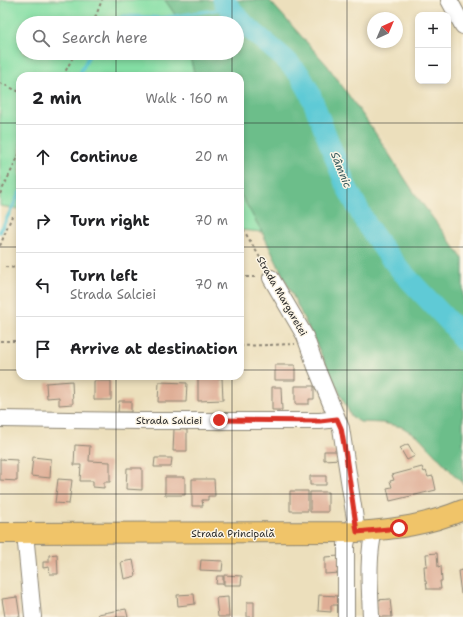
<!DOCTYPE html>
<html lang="en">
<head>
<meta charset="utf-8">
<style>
	body { margin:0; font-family:"Shantell Sans",sans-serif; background:#f2f2f2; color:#202124 }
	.controls { position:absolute; right:12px; top:12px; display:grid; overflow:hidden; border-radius:8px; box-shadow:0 2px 6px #0003 }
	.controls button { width:36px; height:36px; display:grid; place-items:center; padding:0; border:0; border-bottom:1px solid #e0e0e0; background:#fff; color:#202124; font:20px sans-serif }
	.compass { position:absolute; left:367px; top:12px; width:36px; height:36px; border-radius:50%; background:#fff; box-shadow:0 2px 6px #0003; rotate:44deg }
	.stop { position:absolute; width:12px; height:12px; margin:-9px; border:3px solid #d93025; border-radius:50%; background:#fff }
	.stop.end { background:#d93025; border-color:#fff; box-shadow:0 1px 4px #0008 }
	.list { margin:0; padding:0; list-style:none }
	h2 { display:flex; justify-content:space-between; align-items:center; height:52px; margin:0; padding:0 16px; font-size:17px }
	h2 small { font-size:13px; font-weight:400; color:#757577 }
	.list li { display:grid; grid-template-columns:26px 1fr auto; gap:12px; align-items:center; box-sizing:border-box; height:64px; padding:0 16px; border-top:1px solid #e0e0e0 }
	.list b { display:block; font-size:15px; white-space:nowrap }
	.list p { margin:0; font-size:13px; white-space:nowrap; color:#757577 }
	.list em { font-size:13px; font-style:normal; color:#757577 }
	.icon { flex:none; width:22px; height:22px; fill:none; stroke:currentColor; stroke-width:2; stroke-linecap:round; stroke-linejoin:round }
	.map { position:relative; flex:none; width:463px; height:617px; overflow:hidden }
	.search { position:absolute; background:#fff; box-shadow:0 2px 6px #0003; left:16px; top:16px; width:228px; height:44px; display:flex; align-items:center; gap:10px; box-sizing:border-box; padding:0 14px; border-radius:22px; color:#757577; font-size:15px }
	.panel { position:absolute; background:#fff; box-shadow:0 2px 6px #0003; left:16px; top:72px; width:228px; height:308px; border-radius:12px }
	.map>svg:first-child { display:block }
	.green { fill:#85dfa5; stroke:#588568 }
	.forest { fill:#6cbe8a; stroke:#4c745a }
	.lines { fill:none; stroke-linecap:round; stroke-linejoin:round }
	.stream { stroke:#5ecad6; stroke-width:3.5 }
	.river { stroke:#5ecad6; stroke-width:21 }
	.building { fill:#dfad95 }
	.minor-casing { stroke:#8c8574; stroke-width:18 }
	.major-casing { stroke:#8c8574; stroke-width:22 }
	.path { stroke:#8c8574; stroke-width:2; stroke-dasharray:3 3; stroke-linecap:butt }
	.minor { stroke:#fff; stroke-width:16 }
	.major { stroke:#f0c469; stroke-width:20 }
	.route { stroke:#d93025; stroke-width:5 }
	.grid { fill:none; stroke:#2b2b2b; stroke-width:1; stroke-opacity:0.55 }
	.labels { text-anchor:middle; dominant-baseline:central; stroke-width:3; stroke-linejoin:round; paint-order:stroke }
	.street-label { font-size:10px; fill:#2b2b2b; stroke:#fcf5e5 }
	.water-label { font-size:11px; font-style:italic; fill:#3a5b5e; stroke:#fcf5e5 }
</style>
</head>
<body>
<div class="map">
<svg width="463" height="617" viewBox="0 0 463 617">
	<rect width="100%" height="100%" fill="#fcf5e5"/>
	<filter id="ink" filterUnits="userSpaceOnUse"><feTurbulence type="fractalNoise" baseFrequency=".025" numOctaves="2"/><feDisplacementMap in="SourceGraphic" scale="8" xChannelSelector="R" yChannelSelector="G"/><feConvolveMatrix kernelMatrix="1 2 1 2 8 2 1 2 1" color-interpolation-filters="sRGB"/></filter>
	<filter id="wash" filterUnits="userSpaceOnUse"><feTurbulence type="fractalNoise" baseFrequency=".012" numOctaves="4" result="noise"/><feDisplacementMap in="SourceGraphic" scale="16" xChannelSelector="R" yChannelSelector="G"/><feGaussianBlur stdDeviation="0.9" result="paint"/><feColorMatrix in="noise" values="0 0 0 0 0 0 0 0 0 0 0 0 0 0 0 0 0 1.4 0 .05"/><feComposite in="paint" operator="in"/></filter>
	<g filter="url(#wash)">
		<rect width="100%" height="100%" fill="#ecdfbc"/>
		<!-- green -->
		<path class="green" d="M0,0H165L181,23H23V53H189L195,76H20V209L0,206Z
			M240,193L262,232L240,230Z"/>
		<!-- forest -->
		<path class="forest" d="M165,0H269L327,65L372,128L413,191L463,259V484L419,437L402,427L383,423L360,422L351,416L262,232L240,193V76H195L189,53H237V23H181Z"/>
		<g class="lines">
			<!-- stream -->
			<path class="stream" d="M108,23L124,16L162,18L229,8
				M79,76L90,53
				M0,232L20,192"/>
			<!-- river -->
			<path class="river" d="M223,0L244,24L285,59L300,75L309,91L346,186L368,227L385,251L403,273L453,326L463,341"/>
		</g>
		<g id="blocks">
			<!-- building -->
			<path class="building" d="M275,365H295V380H275Z
				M222,378L223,400L198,401V379Z
				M72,381L73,404L59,405V397L47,398L46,383Z
				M94,381H111V400H94Z
				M159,382L187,383L186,402H158Z
				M295,386H314V399H309V404H295Z
				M272,387H281L282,410H272Z
				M119,401H131V412H118Z
				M174,429L187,430V451H173Z
				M408,444L415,456L407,460L400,448Z
				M75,445L90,446L89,461L110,462V482H104V488L93,487V481H80L81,465H74Z
				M324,451H340V459L324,460Z
				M33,457L51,459L50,478L31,476Z
				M155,458H172L171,467H154Z
				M0,459L17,460V481L0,480Z
				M422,467L424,472L426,471L428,477L433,476L436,490L390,501L387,488L392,487L390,481L394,480L392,475Z
				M127,468H142V490L126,489Z
				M310,476H326V485H310Z
				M165,477H185V495H165Z
				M58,479L72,480L69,504L55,503Z
				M192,479H214L215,496H208V500H202L203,506H192Z
				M290,491H308V511H290Z
				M310,492H328V512H310Z
				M437,553L438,567L441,566L442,581H440L441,589H427L426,581H425L424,566H427L426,554Z
				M57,554L58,574H50L49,567L43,568V562H49V555Z
				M340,556V573L325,574V557Z
				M133,560L136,576L124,579L121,562Z
				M201,560L223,561L222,571L200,570Z
				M463,570V594H461L458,571Z
				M224,575L242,576L241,585H224Z
				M217,576H223V584H216Z
				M194,594L195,604L178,606L177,595Z
				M319,595L339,596L338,605H331V612L318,611Z
				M17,597L20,617H5L2,599Z
				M228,597L229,617H218L216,598Z
				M390,599L392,617H378L376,600Z
				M247,602H254V617H247Z
				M126,609L128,617H99L98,614Z"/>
		</g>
	</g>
	<g filter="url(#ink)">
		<use href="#blocks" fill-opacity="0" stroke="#8c8574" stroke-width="1"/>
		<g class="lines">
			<!-- minor casing -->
			<g class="minor-casing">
				<path id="minor" d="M449,0L463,26
					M271,278L305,336L316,367L341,428L357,532
					M0,419L138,421H320L337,419
					M25,533L33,617
					M346,617V545L349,532
					M371,617C370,588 367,559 374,531"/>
			</g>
			<!-- major casing -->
			<g class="major-casing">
				<path id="major" d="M0,533L357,532C396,529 427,525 463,510"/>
			</g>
			<!-- path -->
			<path class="path" d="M93,23L102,0
				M63,76L75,53
				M0,83L20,92
				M0,194L20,153
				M240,224L265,266
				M0,246L12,216
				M5,267L20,268
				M240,277H258
				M0,341H20
				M240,346L295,344"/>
			<!-- minor -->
			<use href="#minor" class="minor"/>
			<!-- major -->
			<use href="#major" class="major"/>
		</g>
	</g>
	<g class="lines" filter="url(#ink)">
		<!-- route -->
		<path class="route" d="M219,420L320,421L337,419L341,428L346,456L357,532L399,528"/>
	</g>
	<!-- grid -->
	<path class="grid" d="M116,0V23M232,0V23M347,0V617M116,53V76M232,53V76M0,123H20M240,123H463M0,247H20M240,247H463M0,370H20M240,370H463M116,376V617M232,376V617M0,494H463"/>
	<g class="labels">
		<!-- street labels -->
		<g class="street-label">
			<text transform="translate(282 296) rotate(60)">Strada Margaretei</text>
			<text x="169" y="420">Strada Salciei</text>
			<text x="233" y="533">Strada Principală</text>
		</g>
		<!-- water labels -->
		<g class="water-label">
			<text transform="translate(341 170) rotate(68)">Sâmnic</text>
		</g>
	</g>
</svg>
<div class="controls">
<button>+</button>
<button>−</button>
</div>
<svg class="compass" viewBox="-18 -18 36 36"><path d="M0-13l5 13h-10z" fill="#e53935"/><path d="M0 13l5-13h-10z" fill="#757577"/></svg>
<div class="stop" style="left:399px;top:528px"></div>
<div class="stop end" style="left:219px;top:420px"></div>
<div class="search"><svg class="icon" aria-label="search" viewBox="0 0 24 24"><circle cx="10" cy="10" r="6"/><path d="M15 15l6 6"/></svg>Search here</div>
<section class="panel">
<h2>2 min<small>Walk · 160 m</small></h2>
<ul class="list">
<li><svg class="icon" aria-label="ahead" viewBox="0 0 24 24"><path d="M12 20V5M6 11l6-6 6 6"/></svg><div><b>Continue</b></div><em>20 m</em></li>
<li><svg class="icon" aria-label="right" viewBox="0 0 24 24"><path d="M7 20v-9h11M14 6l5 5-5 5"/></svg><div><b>Turn right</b></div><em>70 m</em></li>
<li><svg class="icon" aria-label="left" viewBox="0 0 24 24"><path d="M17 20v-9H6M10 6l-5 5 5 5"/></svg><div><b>Turn left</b><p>Strada Salciei</p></div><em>70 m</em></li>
<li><svg class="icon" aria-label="arrive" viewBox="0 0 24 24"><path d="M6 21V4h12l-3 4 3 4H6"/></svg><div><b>Arrive at destination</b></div></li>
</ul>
</section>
</div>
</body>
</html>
